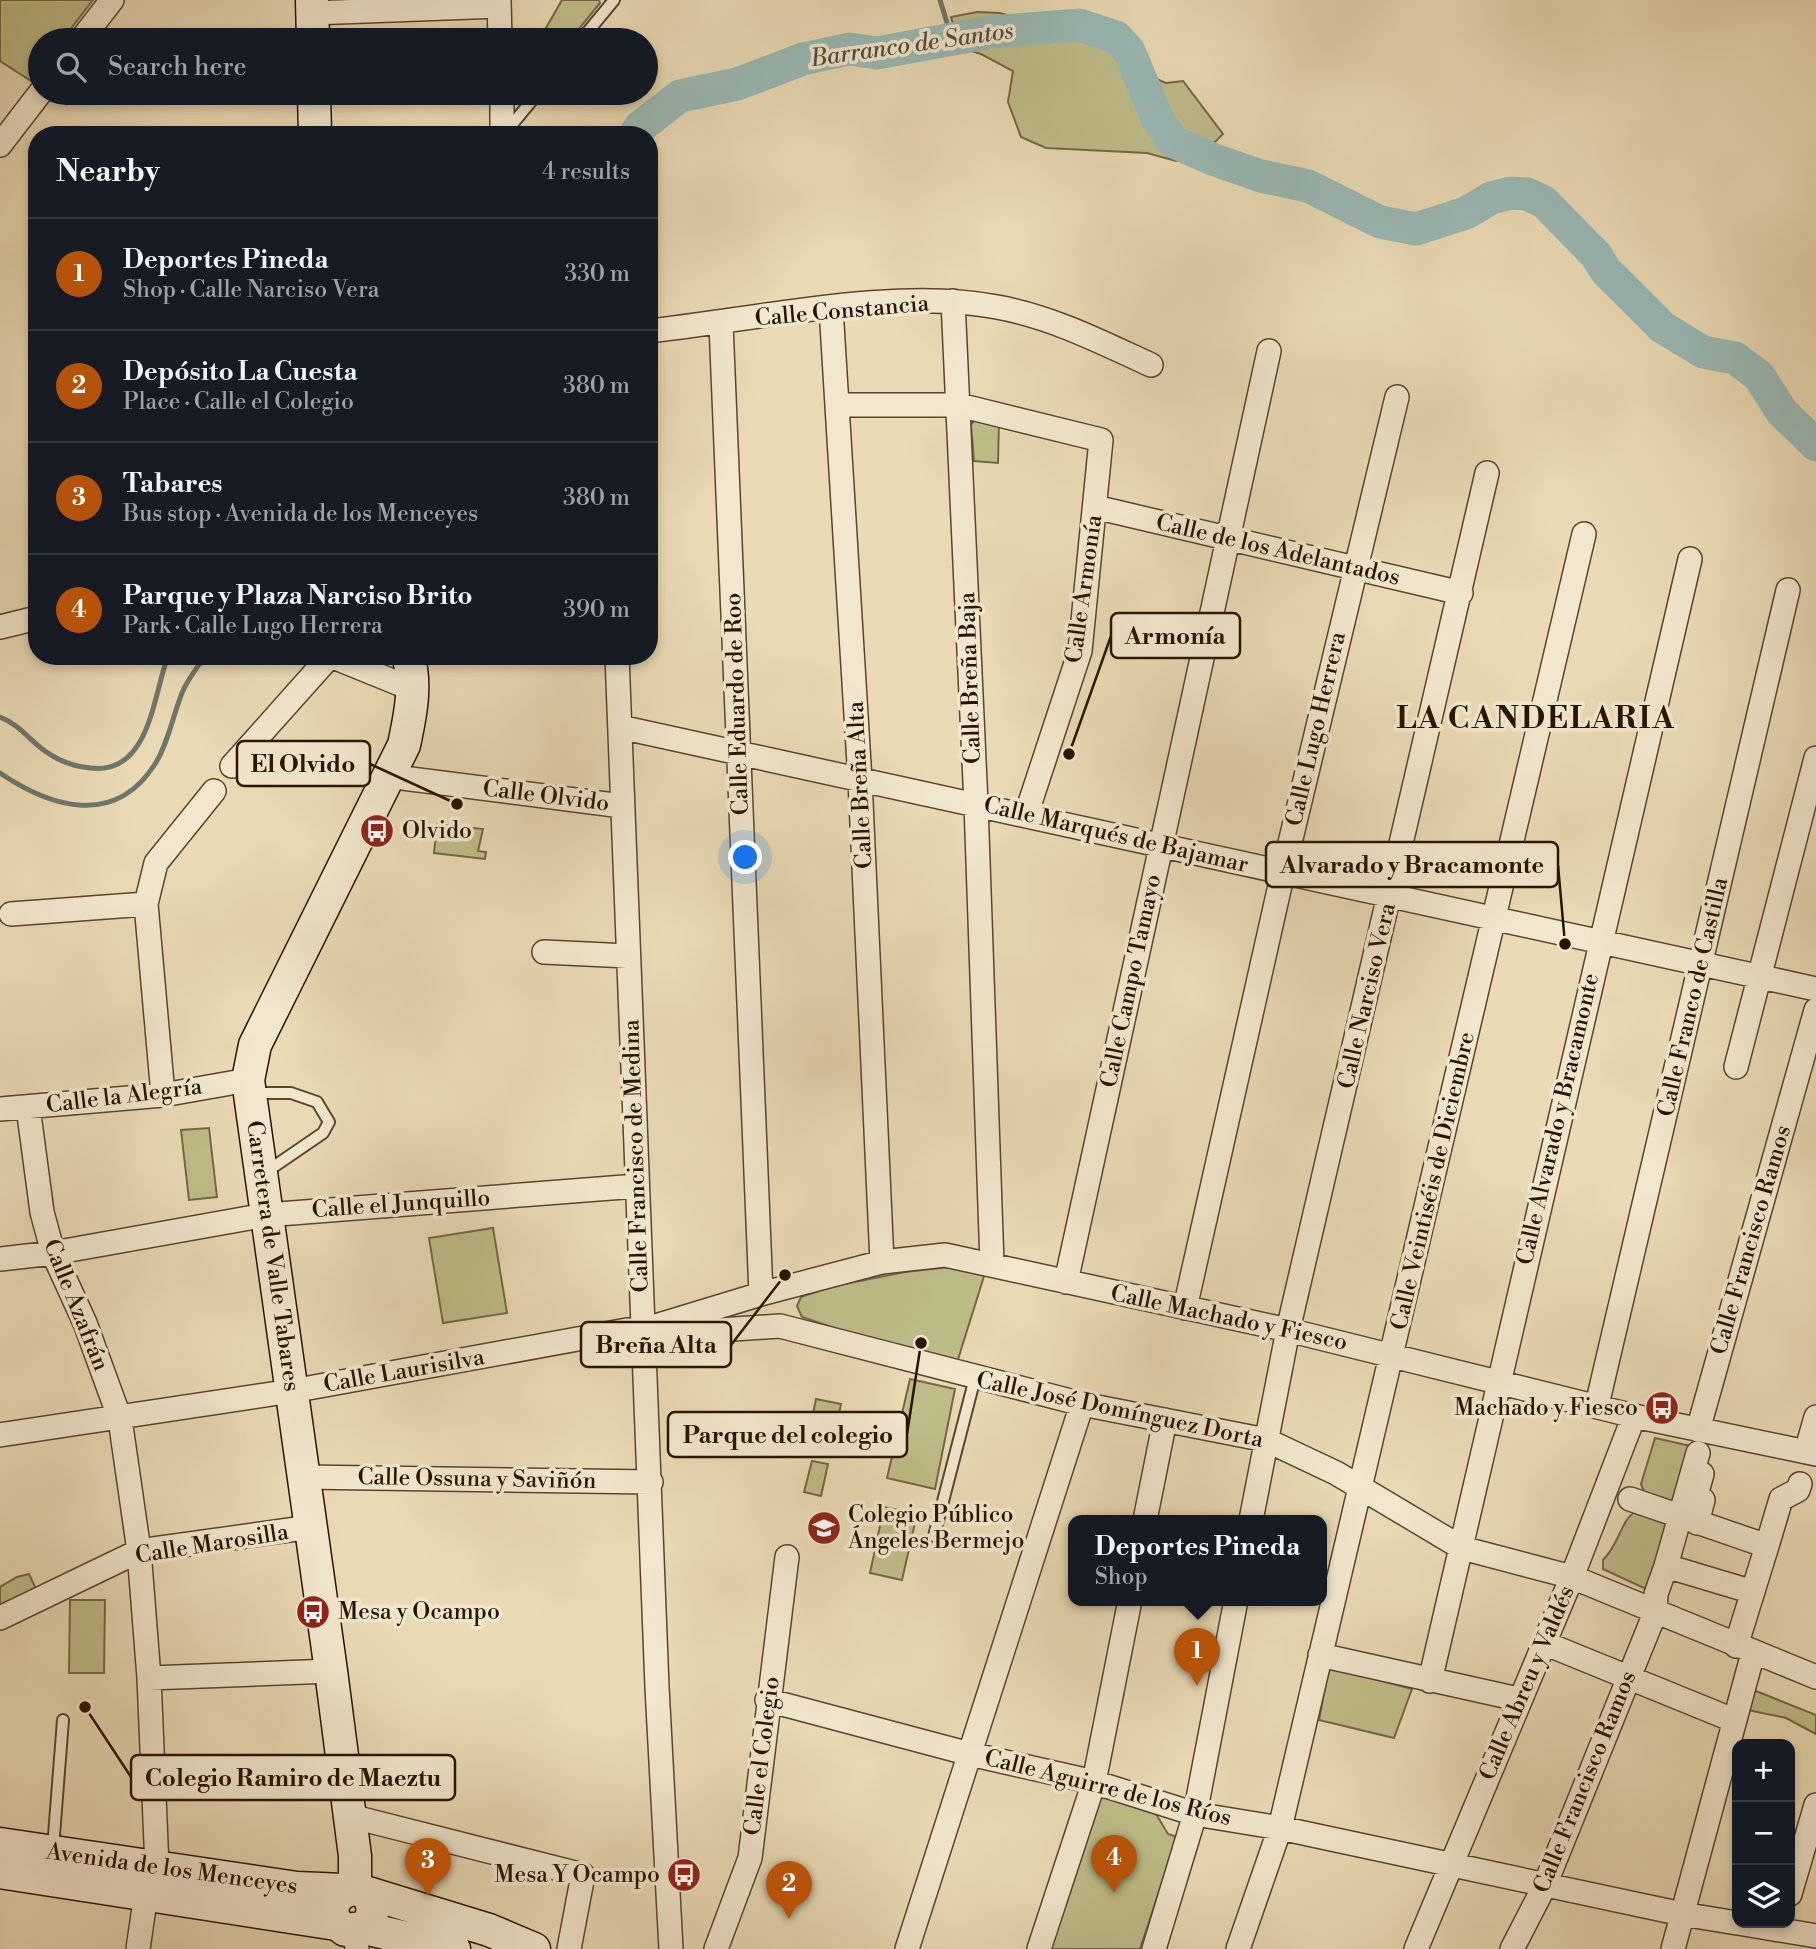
<!DOCTYPE html>
<html lang="en">
<head>
<meta charset="utf-8">
<style>
	body { margin:0; font-family:"Libre Bodoni",serif; background:#242831; color:#f1f3f6 }
	.controls { position:absolute; right:21px; bottom:21px; display:grid; overflow:hidden; border-radius:14px; box-shadow:0 4px 10px #0003 }
	.controls button { width:63px; height:63px; display:grid; place-items:center; padding:0; border:0; border-bottom:2px solid #363941; background:#171b24; color:#f1f3f6; font:35px sans-serif }
	.you { position:absolute; left:746px; top:858px; width:24px; height:24px; margin:-18px; border:5px solid #fff; border-radius:50%; background:#1a73e8; box-shadow:0 0 0 10px #1a73e833 }
	.badge { display:grid; place-items:center; width:46px; height:46px; border-radius:50%; background:#b45309; color:#fff; font-size:23px; font-weight:700 }
	.pin { position:absolute; translate:-50% -58px; filter:drop-shadow(0 2px 4px #0008) }
	.pin::after { content:''; position:absolute; top:37px; width:24px; height:21px; background:inherit; clip-path:polygon(0 0,100% 0,50% 100%) }
	.popup { position:absolute; left:1068px; top:1515px; width:259px; height:91px; box-sizing:border-box; display:grid; place-content:center; border-radius:14px; background:#171b24; filter:drop-shadow(0 2px 5px #0005); font-size:23px; white-space:nowrap; color:#9ea1a6 }
	.popup b { font-size:26px; color:#f1f3f6 }
	.popup::after { content:''; position:absolute; left:50%; top:100%; margin-left:-14px; border:14px solid transparent; border-top-color:#171b24 }
	.list { margin:0; padding:0; list-style:none }
	h2 { display:flex; justify-content:space-between; align-items:center; height:91px; margin:0; padding:0 28px; font-size:30px }
	h2 small { font-size:23px; font-weight:400; color:#9ea1a6 }
	.list li { display:grid; grid-template-columns:46px 1fr auto; gap:21px; align-items:center; box-sizing:border-box; height:112px; padding:0 28px; border-top:2px solid #363941 }
	.list b { display:block; font-size:26px; white-space:nowrap }
	.list p { margin:0; font-size:23px; white-space:nowrap; color:#9ea1a6 }
	.list em { font-size:23px; font-style:normal; color:#9ea1a6 }
	.icon { flex:none; width:38px; height:38px; fill:none; stroke:currentColor; stroke-width:2; stroke-linecap:round; stroke-linejoin:round }
	.map { position:relative; flex:none; width:1816px; height:1949px; overflow:hidden }
	.search { position:absolute; background:#171b24; box-shadow:0 4px 10px #0003; left:28px; top:28px; width:630px; height:77px; display:flex; align-items:center; gap:18px; box-sizing:border-box; padding:0 24px; border-radius:38px; color:#9ea1a6; font-size:26px }
	.panel { position:absolute; background:#171b24; box-shadow:0 4px 10px #0003; left:28px; top:126px; width:630px; height:539px; border-radius:28px }
	.map>svg:first-child { display:block }
	.green { fill:#bebd88; stroke:#746844; stroke-width:2 }
	.lines { fill:none; stroke-linecap:round; stroke-linejoin:round }
	.stream { stroke:#6c776c; stroke-width:5 }
	.river { stroke:#99b9b4; stroke-width:33 }
	.lane-casing { stroke:#59452d; stroke-width:14 }
	.street-casing { stroke:#59452d; stroke-width:26 }
	.secondary-casing { stroke:#291300; stroke-width:35 }
	.lane { stroke:#f1e7ce; stroke-width:10 }
	.street { stroke:#f1e7ce; stroke-width:23 }
	.secondary { stroke:#f1e7ce; stroke-width:32 }
	.labels { text-anchor:middle; dominant-baseline:central; stroke-width:7; stroke-linejoin:round; paint-order:stroke }
	.street-label { font-size:23px; fill:#291300; stroke:#f1e7ce }
	.poi-label { font-size:23px; fill:#291300; stroke:#f1e7ce; text-anchor:start }
	.water-label { font-size:24px; font-style:italic; fill:#504d3f; stroke:#f1e7ce }
	.district-label { font-size:30px; font-weight:bold; letter-spacing:2px; fill:#291300; stroke:#f1e7ce }
	.leader { fill:none; stroke:#291300; stroke-width:2.5 }
	.callout-dot { fill:#291300; stroke:#f1e7ce; stroke-width:2.5 }
	.callout { fill:#f1e7ce; stroke:#291300; stroke-width:2.5 }
	.callout-label { font-size:24px; text-anchor:middle; font-weight:bold; fill:#291300 }
</style>
</head>
<body>
<div class="map">
<svg width="1816" height="1949" viewBox="0 0 1816 1949">
	<rect width="100%" height="100%" fill="#e9dab3"/>
	<filter id="stains"><feTurbulence type="fractalNoise" baseFrequency=".00286" numOctaves="4"/><feColorMatrix values="0 0 0 0 .2 0 0 0 0 .09 0 0 0 0 .02 0 0 0 .5 -.17"/></filter>
	<radialGradient id="worn" r=".72"><stop offset=".6" stop-color="#630" stop-opacity="0"/><stop offset="1" stop-color="#630" stop-opacity=".3"/></radialGradient>
	<!-- green -->
	<path class="green" d="M0,0H93L62,40H40V69L31,81L0,61Z
		M562,0H599L600,3L570,40H539Z
		M977,12L1000,13L1094,40L1116,51L1127,67L1166,83L1183,81L1223,134L1213,144L1176,161L1147,153L1046,148L1021,137L1008,102L1013,71L981,54L960,47L951,17Z
		M977,417L999,422L998,463L974,461L971,425Z
		M437,824L483,829L478,851L486,852L485,859L434,853Z
		M209,1128L217,1197L189,1200L181,1130Z
		M493,1228L507,1313L443,1323L429,1238Z
		M949,1267L985,1273L955,1369L802,1317L797,1306L801,1297L829,1287L905,1272Z
		M910,1379L955,1389L935,1489L887,1478Z
		M816,1399L841,1404L835,1433L810,1428Z
		M1655,1438L1695,1447L1676,1503C1663,1500 1644,1499 1641,1484Z
		M812,1461L828,1464L821,1496L804,1492Z
		M884,1507L917,1514L902,1580L870,1573Z
		M1635,1512L1671,1522L1646,1589L1603,1569V1560C1619,1545 1621,1520 1635,1512Z
		M29,1574L36,1589L0,1606V1587L17,1577Z
		M70,1600H105L104,1673H69Z
		M1329,1667L1412,1689L1394,1738L1319,1720Z
		M1751,1689L1816,1715V1734L1786,1718L1743,1709Z
		M1100,1794L1156,1814L1168,1834L1177,1837L1140,1949H1050Z"/>
	<g class="lines">
		<!-- stream -->
		<path class="stream" d="M940,0L952,39
			M0,717C21,725 32,744 51,755C64,763 76,767 91,768C150,775 153,695 168,656
			M0,773C52,808 115,827 155,764C168,744 173,715 182,693C187,680 197,668 205,656"/>
		<!-- river -->
		<path class="river" d="M635,135L640,127L680,96L737,84L803,59L849,49L877,53L991,32L1079,25L1116,37L1129,51L1157,118L1172,141L1212,159L1261,176L1308,186L1380,222L1416,229L1466,213L1491,198L1511,193L1527,194L1544,202L1596,255L1606,271L1662,327L1703,352L1735,358L1759,376L1782,412L1816,445"/>
		<!-- lane casing -->
		<g class="lane-casing">
			<path id="lane" d="M581,40L614,0
				M505,133L538,93
				M254,1093H291L317,1102L329,1122L323,1133L266,1172
				M934,1536L975,1378
				M53,1848L63,1720"/>
		</g>
		<!-- street casing -->
		<g class="street-casing">
			<path id="street" d="M499,0L500,40
				M312,13L499,6
				M81,40L112,0
				M502,135V93
				M0,145L40,93
				M953,301L976,804L992,1264
				M831,308L860,780L882,1262
				M721,324L761,1294
				M649,331C754,320 895,287 997,307C1052,317 1101,342 1151,365
				M838,405H959L1101,440L1080,651L1026,815
				M1095,507L1461,593
				M0,627L37,618
				M331,656L412,689
				M617,656L657,1687L671,1949
				M620,727L1816,989
				M232,766L330,656
				M387,776L622,806
				M11,914L146,904
				M544,952L628,956
				M1736,1067L1816,758
				M163,1095L146,904L156,863L214,791
				M28,1107L42,1212L53,1253L85,1323L120,1419L139,1551L149,1678L157,1867
				M0,1109L163,1095L248,1080
				M0,1259L53,1253L266,1215L637,1186
				M1066,1282L1269,351
				M1185,1308L1283,872L1397,397
				M659,1325L761,1294L882,1262L945,1255L1288,1330L1634,1416L1816,1454
				M1597,1405L1788,590
				M1698,1430L1816,1010
				M0,1435L292,1391L627,1330L675,1333L780,1326L1082,1404L1266,1440L1336,1473L1462,1548L1572,1577L1816,1677
				M1806,1452L1816,1417
				M1698,1453L1666,1566L1753,1592
				M303,1477L651,1482
				M1630,1499L1767,1546L1736,1646
				M1145,1520L1165,1420
				M1251,1520L1288,1330L1487,473
				M1697,1523L1703,1500L1695,1499L1702,1474
				M1767,1546L1781,1499L1798,1490L1800,1484
				M0,1618L139,1551L311,1527
				M1544,1643L1733,1720
				M1320,1655L1518,1699
				M149,1678L331,1671
				M1430,1681L1690,559
				M767,1700L970,1754L1094,1782L1195,1814L1280,1828L1682,1914L1737,1923
				M350,1816L583,1875L569,1949
				M1790,1894L1816,1805
				M1738,1923L1816,1936
				M355,1931L357,1949
				M138,1949L146,1894
				M716,1949L750,1858L787,1557
				M907,1949L1082,1404
				M1039,1949L1094,1782L1130,1600
				M1154,1949L1195,1814L1236,1600
				M1238,1949L1280,1828L1584,534
				M1416,1949L1572,1577L1634,1416
				M1512,1949L1545,1885L1655,1613L1656,1594L1666,1566
				M1673,1949L1753,1653"/>
		</g>
		<!-- secondary casing -->
		<g class="secondary-casing">
			<path id="secondary" d="M312,0L313,40
				M314,93L315,135
				M0,1844L297,1888L344,1890
				M0,1872L336,1924
				M355,1889V1856L331,1671L248,1080L255,1045L404,745C410,717 417,684 408,656
				M368,1895C375,1908 374,1917 364,1928L345,1930C324,1916 331,1892 355,1889L489,1930L534,1949
				M364,1928L454,1949"/>
		</g>
		<!-- lane -->
		<use href="#lane" class="lane"/>
		<!-- street -->
		<use href="#street" class="street"/>
		<!-- secondary -->
		<use href="#secondary" class="secondary"/>
	</g>
	<!-- icons -->
	<defs>
		<g id="bus-disc" transform="scale(1.75)"><circle r="9.5" fill="#8f2418" stroke="#f1e7ce"/><path d="M-5-6H5V4H4V6H2V4H-2V6H-4V4H-5ZM-3.5-4V0h7V-4ZM-3.5 1.2v1.5H-2V1.2ZM2 1.2v1.5H3.5V1.2Z" fill="#fff"/></g>
		<g id="school-disc" transform="scale(1.75)"><circle r="9.5" fill="#8f2418" stroke="#f1e7ce"/><path d="M0-5L7-2L0 1L-7-2ZM-4 1L0 2.5L4 1V4Q0 6-4 4Z" fill="#fff"/></g>
	</defs>
	<g fill-rule="evenodd">
		<use href="#bus-disc" x="377" y="831"/>
		<use href="#bus-disc" x="1662" y="1408"/>
		<use href="#school-disc" x="824" y="1528"/>
		<use href="#bus-disc" x="313" y="1612"/>
		<use href="#bus-disc" x="684" y="1875"/>
	</g>
	<g class="labels">
		<!-- street labels -->
		<g class="street-label">
			<text transform="translate(842 311) rotate(-5)">Calle Constancia</text>
			<text transform="translate(1278 550) rotate(13)">Calle de los Adelantados</text>
			<text transform="translate(1084 589) rotate(-82)">Calle Armonía</text>
			<text transform="translate(970 678) rotate(-92)">Calle Breña Baja</text>
			<text transform="translate(737 704) rotate(-92)">Calle Eduardo de Roo</text>
			<text transform="translate(1316 729) rotate(-77)">Calle Lugo Herrera</text>
			<text transform="translate(860 785) rotate(-93)">Calle Breña Alta</text>
			<text transform="translate(546 796) rotate(7)">Calle Olvido</text>
			<text transform="translate(1116 835) rotate(13)">Calle Marqués de Bajamar</text>
			<text transform="translate(1131 981) rotate(-78)">Calle Campo Tamayo</text>
			<text transform="translate(1367 996) rotate(-77)">Calle Narciso Vera</text>
			<text transform="translate(1693 997) rotate(-77)">Calle Franco de Castilla</text>
			<text transform="translate(124 1096) rotate(-7)">Calle la Alegría</text>
			<text transform="translate(1558 1119) rotate(-77)">Calle Alvarado y Bracamonte</text>
			<text transform="translate(636 1156) rotate(-92)">Calle Francisco de Medina</text>
			<text transform="translate(1433 1181) rotate(-77)">Calle Veintiséis de Diciembre</text>
			<text transform="translate(401 1204) rotate(-4)">Calle el Junquillo</text>
			<text transform="translate(1751 1240) rotate(-74)">Calle Francisco Ramos</text>
			<text transform="translate(273 1256) rotate(82)">Carretera de Valle Tabares</text>
			<text transform="translate(76 1305) rotate(68)">Calle Azafrán</text>
			<text transform="translate(1229 1318) rotate(12)">Calle Machado y Fiesco</text>
			<text transform="translate(404 1371) rotate(-10)">Calle Laurisilva</text>
			<text transform="translate(1120 1410) rotate(12)">Calle José Domínguez Dorta</text>
			<text transform="translate(477 1479) rotate(1)">Calle Ossuna y Saviñón</text>
			<text transform="translate(212 1544) rotate(-9)">Calle Marosilla</text>
			<text transform="translate(1527 1683) rotate(-67)">Calle Abreu y Valdés</text>
			<text transform="translate(762 1756) rotate(-83)">Calle el Colegio</text>
			<text transform="translate(1585 1782) rotate(-68)">Calle Francisco Ramos</text>
			<text transform="translate(1108 1788) rotate(14)">Calle Aguirre de los Ríos</text>
			<text transform="translate(172 1869) rotate(8)">Avenida de los Menceyes</text>
		</g>
		<!-- poi labels -->
		<g class="poi-label">
			<text x="402" y="831">Olvido</text>
			<text x="1638" y="1408" text-anchor="end">Machado y Fiesco</text>
			<text x="848" y="1515">Colegio Público<tspan x="848" dy="26">Ángeles Bermejo</tspan></text>
			<text x="338" y="1612">Mesa y Ocampo</text>
			<text x="660" y="1875" text-anchor="end">Mesa Y Ocampo</text>
		</g>
		<!-- water labels -->
		<g class="water-label">
			<text transform="translate(912 45) rotate(-8)">Barranco de Santos</text>
		</g>
		<!-- district labels -->
		<g class="district-label">
			<text x="1536" y="719">LA CANDELARIA</text>
		</g>
	</g>
	<!-- callouts -->
	<path class="leader" d="M1069 754L1111 636M457 804L370 764M1565 944L1558 865M785 1275L731 1345M921 1343L907 1434M85 1707L131 1777"/>
	<g class="callout-dot">
		<circle cx="1069" cy="754" r="7"/>
		<circle cx="457" cy="804" r="7"/>
		<circle cx="1565" cy="944" r="7"/>
		<circle cx="785" cy="1275" r="7"/>
		<circle cx="921" cy="1343" r="7"/>
		<circle cx="85" cy="1707" r="7"/>
	</g>
	<g class="callout">
		<rect x="1111" y="613" width="129" height="45" rx="7"/>
		<rect x="237" y="741" width="133" height="45" rx="7"/>
		<rect x="1266" y="842" width="292" height="45" rx="7"/>
		<rect x="581" y="1322" width="150" height="45" rx="7"/>
		<rect x="668" y="1412" width="239" height="45" rx="7"/>
		<rect x="131" y="1755" width="324" height="45" rx="7"/>
	</g>
	<g class="callout-label">
		<text x="1175" y="644">Armonía</text>
		<text x="303" y="772">El Olvido</text>
		<text x="1412" y="873">Alvarado y Bracamonte</text>
		<text x="656" y="1353">Breña Alta</text>
		<text x="788" y="1443">Parque del colegio</text>
		<text x="293" y="1786">Colegio Ramiro de Maeztu</text>
	</g>
	<rect width="100%" height="100%" filter="url(#stains)"/>
	<rect width="100%" height="100%" fill="url(#worn)"/>
</svg>
<div class="controls">
<button>+</button>
<button>−</button>
<button><svg class="icon" aria-label="layers" viewBox="0 0 24 24"><path d="M12 4l9 5-9 5-9-5zM3 14l9 5 9-5"/></svg></button>
</div>
<div class="you"></div>
<div class="pin badge" style="left:1197px;top:1686px">1</div>
<div class="popup"><b>Deportes Pineda</b>Shop</div>
<div class="pin badge" style="left:789px;top:1919px">2</div>
<div class="pin badge" style="left:428px;top:1896px">3</div>
<div class="pin badge" style="left:1114px;top:1893px">4</div>
<div class="search"><svg class="icon" aria-label="search" viewBox="0 0 24 24"><circle cx="10" cy="10" r="6"/><path d="M15 15l6 6"/></svg>Search here</div>
<section class="panel">
<h2>Nearby<small>4 results</small></h2>
<ul class="list">
<li><span class="badge">1</span><div><b>Deportes Pineda</b><p>Shop · Calle Narciso Vera</p></div><em>330 m</em></li>
<li><span class="badge">2</span><div><b>Depósito La Cuesta</b><p>Place · Calle el Colegio</p></div><em>380 m</em></li>
<li><span class="badge">3</span><div><b>Tabares</b><p>Bus stop · Avenida de los Menceyes</p></div><em>380 m</em></li>
<li><span class="badge">4</span><div><b>Parque y Plaza Narciso Brito</b><p>Park · Calle Lugo Herrera</p></div><em>390 m</em></li>
</ul>
</section>
</div>
</body>
</html>
